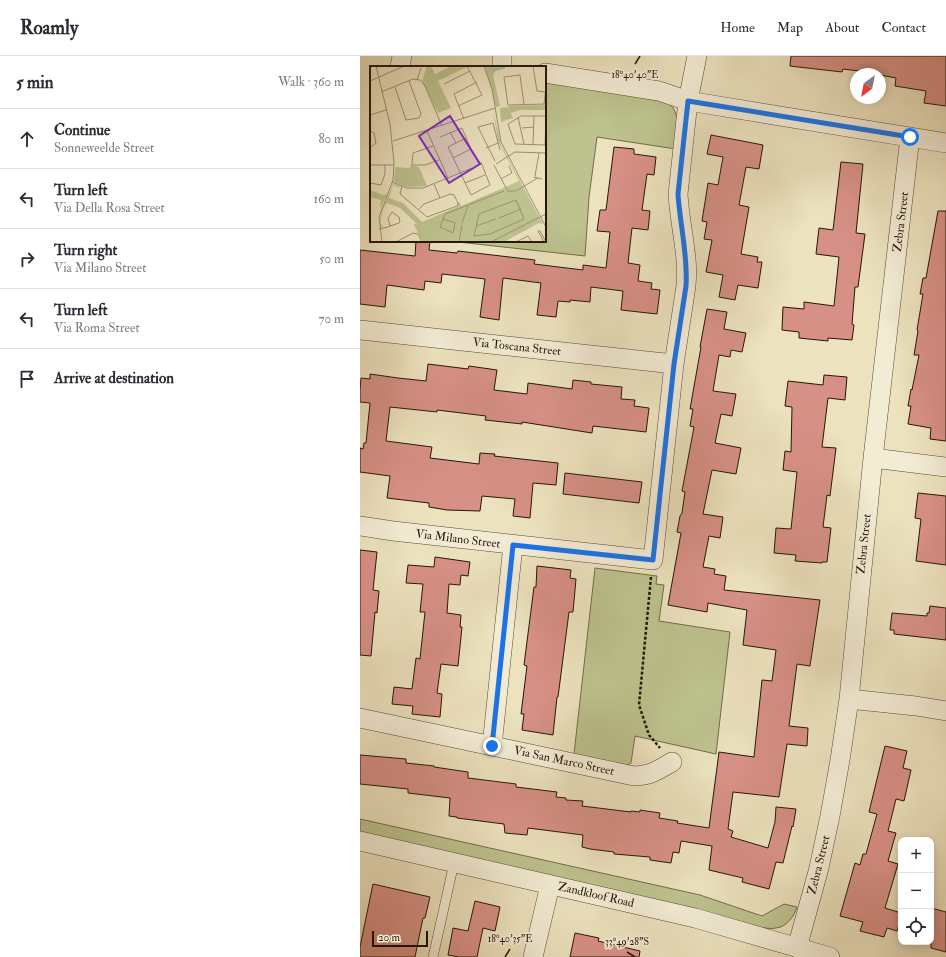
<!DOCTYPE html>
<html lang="en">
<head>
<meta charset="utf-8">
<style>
	body { margin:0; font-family:"IM FELL Double Pica",serif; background:#f2f2f3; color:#2b2b33 }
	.controls { position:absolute; right:12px; bottom:12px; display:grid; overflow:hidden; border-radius:8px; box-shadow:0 2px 10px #0003 }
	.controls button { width:36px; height:36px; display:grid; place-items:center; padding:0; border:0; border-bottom:1px solid #e1e1e2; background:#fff; color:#2b2b33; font:20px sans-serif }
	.compass { position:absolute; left:490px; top:12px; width:36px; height:36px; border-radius:50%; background:#fff; box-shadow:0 2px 10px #0003; rotate:212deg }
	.scale { position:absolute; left:12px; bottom:10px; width:56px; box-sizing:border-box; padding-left:4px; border:2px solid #261606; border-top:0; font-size:11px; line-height:14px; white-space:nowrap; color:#261606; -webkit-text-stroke:3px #f3ecd5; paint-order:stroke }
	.stop { position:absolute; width:12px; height:12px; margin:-9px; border:3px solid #1a73e8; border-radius:50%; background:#fff }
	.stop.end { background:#1a73e8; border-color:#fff; box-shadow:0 1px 4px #0008 }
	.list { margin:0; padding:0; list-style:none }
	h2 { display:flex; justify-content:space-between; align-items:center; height:52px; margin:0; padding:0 16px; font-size:17px }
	h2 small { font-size:13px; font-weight:400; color:#7c7c81 }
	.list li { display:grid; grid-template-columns:26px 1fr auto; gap:12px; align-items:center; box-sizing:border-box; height:60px; padding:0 16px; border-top:1px solid #e1e1e2 }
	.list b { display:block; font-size:15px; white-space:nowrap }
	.list p { margin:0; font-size:13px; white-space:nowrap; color:#7c7c81 }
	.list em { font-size:13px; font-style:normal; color:#7c7c81 }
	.icon { flex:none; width:22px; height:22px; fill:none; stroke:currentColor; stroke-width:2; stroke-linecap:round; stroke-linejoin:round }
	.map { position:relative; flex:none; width:586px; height:901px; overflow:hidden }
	header { display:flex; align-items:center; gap:24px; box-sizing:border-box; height:56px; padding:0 20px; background:#fff; border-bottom:1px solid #e1e1e2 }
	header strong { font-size:19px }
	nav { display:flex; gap:22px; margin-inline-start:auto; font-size:14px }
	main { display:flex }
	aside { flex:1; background:#fff }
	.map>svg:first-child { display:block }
	.green { fill:#bdc28e; stroke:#726c4a }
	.building { fill:#d79086; stroke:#261606 }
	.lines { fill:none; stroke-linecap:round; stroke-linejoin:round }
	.service-casing { stroke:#584934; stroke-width:10 }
	.minor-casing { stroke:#584934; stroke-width:20 }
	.path { stroke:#261606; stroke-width:2.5; stroke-dasharray:3 2; stroke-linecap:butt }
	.service { stroke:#f3ecd5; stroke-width:9 }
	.minor { stroke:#f3ecd5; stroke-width:19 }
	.route { stroke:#1a73e8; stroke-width:5 }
	.ticks { fill:none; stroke:#261606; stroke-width:1.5 }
	.labels { text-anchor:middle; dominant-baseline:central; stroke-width:3.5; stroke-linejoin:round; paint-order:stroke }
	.street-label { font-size:12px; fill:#261606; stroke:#f3ecd5 }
	.inset-river { fill:none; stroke:#99beae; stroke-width:2 }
	.inset-road { fill:none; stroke:#9d9074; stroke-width:1 }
	.view { fill:#7b2cbf; fill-opacity:0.15; stroke:#7b2cbf; stroke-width:2 }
	.inset-edge { fill:none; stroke:#261606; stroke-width:2 }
	.ticks-label { font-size:10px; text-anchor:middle; fill:#261606; stroke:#f3ecd5; stroke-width:3.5; stroke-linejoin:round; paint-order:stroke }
</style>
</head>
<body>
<header>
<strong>Roamly</strong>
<nav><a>Home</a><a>Map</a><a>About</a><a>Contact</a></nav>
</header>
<main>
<aside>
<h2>5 min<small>Walk · 360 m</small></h2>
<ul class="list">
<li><svg class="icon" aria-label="ahead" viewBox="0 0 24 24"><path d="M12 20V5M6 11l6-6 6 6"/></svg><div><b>Continue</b><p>Sonneweelde Street</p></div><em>80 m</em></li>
<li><svg class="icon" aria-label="left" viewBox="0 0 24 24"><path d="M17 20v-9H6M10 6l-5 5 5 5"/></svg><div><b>Turn left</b><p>Via Della Rosa Street</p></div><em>160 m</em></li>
<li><svg class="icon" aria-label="right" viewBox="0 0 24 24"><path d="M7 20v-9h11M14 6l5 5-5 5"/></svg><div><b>Turn right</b><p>Via Milano Street</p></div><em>50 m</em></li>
<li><svg class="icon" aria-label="left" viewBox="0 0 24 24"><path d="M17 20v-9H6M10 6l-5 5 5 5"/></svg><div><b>Turn left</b><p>Via Roma Street</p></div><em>70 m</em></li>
<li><svg class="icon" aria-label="arrive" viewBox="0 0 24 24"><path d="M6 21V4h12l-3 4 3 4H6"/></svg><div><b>Arrive at destination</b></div></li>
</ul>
</aside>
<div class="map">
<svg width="586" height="901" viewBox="0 0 586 901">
	<rect width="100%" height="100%" fill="#ece2be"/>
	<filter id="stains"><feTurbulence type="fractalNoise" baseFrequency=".005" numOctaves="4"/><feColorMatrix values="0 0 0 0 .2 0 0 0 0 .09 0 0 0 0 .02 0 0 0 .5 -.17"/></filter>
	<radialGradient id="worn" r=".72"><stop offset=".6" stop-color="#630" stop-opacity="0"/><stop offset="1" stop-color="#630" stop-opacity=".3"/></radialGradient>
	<!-- green -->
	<path class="green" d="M185,24L301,45C304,46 308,47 310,49C321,56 316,81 316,93L237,81L229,141L225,200L89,185H185Z
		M235,512L297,520L296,528L304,529L299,565L370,576L356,698L275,680L271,707L262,712L214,698Z
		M0,763L340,839L402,860L424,848L437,851C434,860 427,871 416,872C412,873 407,872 403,872L0,777Z"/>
	<!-- building -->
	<path class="building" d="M431,0H586V50L564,47L566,35L535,30L536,22L520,19V18H515V17L483,13L482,16L430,10Z
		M351,79L403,89L399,113L386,111L379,149L389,151L381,198L398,201L397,206H402L398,232L378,229L375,244L359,241L363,219L346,216L352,184L344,183L347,166L342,165L348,127L358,129L363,101L347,98Z
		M254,91L274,93V98L296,101L294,119L287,118L282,154L290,155L288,174L272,172L268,207L280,209L278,225L292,227L291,233L300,234L297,258L261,254L263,235L231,231L230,246L210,244V246L198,245L196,261L177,259L181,227L143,222L139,264L120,261L125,223L82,218L81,227L65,225L64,234L27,229L25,251L0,248V194L55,200L56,185H70L69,194L97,197L98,195L175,204L174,208L223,214V209L246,212L250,176L237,175L240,154H246Z
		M481,106L503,108L496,177L505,178L498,231H495L492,268L494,269L492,284L468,282V285L439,282V276L422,274L423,251L444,253V246L474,250L479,201L456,198L459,172L473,174Z
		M578,155H586V385L570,383L571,372L548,368L551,350H548L551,333L552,334L559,299H554L558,275L557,274L563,238H560L563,222H566Z
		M347,253L367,256L364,273L386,277L382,296L371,294L370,301L359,299L353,335L376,338L372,360L361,358L355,387L381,392L376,418L352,414L343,458L363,461L360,482L349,480L343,511L355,513L354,518L366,520L364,534L460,544L450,610L437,608L429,670L448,672L447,690L427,688L419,741L373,736L368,773L373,775L371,781L408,792L415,766L416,751L436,753L433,771L432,770L423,807L416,806L409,833L382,826L383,822L349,814L352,790L321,785L319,797L313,796L311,807L290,804V801L254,798V796L230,793L222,791L223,779L168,772L167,779L145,777L144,768L97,762V761L89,760L90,742L48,737V733L0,728V699L46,703V707L74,710V711L108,716V722L156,728V731L197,736L196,741L206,742V744L223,745L222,750L271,756V755L280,756V754L300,757L299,762L318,765L317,767L349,772L359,696L394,701L402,624L412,625L416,594L383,589L387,554L348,547L347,556L308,549L321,477L317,476L320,460L322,457L325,436L322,435L334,371L330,370L333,353H330L341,291H340Z
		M68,308L108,313L109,310L137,314L134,334L167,338L168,327L212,333L213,324L231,326V328L262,331L261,343L275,344L274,350L289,352L286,376L233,370L232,377L162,366V368L125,364L126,360L77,354V356L30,351L26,385L72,391L70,402L119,408L120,397L135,398L134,400L198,407L196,429L173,427L170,462L153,460L155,443L122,440L120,455L87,454L69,451V447L27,442L30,420L0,416V392L3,393L4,387H6L10,347L0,346V334L1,322L10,323V318L38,322L66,325Z
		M464,319L487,321L485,344L468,342L462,391L476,392L470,440L467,439L463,471L471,472L467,506H462V507L435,505L436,499L414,497L416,472L431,473L437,416L423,414L425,395L431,396L432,351L425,350L428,325L463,329Z
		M205,417L282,426L279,447L203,438Z
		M558,437L586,440V509L556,505L561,463L555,462Z
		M0,494L17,496L13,534L19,535L17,557L15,556L11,600L0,599Z
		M75,501L110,506L108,520L101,519L100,529L89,528L87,557L101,559L100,571H102L98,610L81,608L77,637L82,638L80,661L52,658L53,650L32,648L34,631L52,633L56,602L60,603L65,556H60L63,528L46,527L48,509L74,511Z
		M177,510L211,514L210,522L216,523L213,556H209L198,641H197L193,679L162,674L164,658H161L167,610L164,609L174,531H176Z
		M570,550L586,552V584L534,578V574H530L532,557L567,560V557H569Z
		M525,690L547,695L543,712L551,714L544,745L536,743L528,775L536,777L528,805L538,808L525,852L541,857V861L537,875L527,872L524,881L500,875L503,866L480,860L495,807L500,809L503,798H506L517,758L509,756Z
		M13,828L70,841L65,862H63L55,901H0V891Z
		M115,845L140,851L135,875L123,872L117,901H99L88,899L93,872L108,875Z
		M571,852L586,856V896L571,892Z
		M215,877L239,882L238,885L280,895L279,901H210Z"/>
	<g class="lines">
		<!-- service casing -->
		<g class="service-casing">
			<path id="service" d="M73,901L94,807"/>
		</g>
		<!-- minor casing -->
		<g class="minor-casing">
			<path id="minor" d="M40,11L42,0
				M142,11V0
				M185,17L299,35L328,45L586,87
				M0,274L314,308
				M513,402L586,411
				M0,470L33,475L293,504L314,308L326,230C327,218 327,207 325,195C323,176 319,157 318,138L328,45L337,0
				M489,643L556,650L586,655
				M0,662L274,720C290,720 298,714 312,706
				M132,690L153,489
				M0,785L335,862L470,901
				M437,892L459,812L470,760L480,704L489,643L513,402L550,81
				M173,901L190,829"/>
		</g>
		<!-- path -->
		<path class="path" d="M291,521L279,649L289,679L300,692"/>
		<!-- service -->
		<use href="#service" class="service"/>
		<!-- minor -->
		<use href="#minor" class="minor"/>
	</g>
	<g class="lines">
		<!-- route -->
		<path class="route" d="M132,690L153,489L293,504L314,308L326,230C328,199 320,169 318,138L328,45L550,81"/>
	</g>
	<!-- ticks -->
	<path class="ticks" d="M275,8L280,0M267,896L275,901M145,901L150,893"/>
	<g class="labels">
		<!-- street labels -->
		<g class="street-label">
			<text transform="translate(541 166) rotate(-83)">Zebra Street</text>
			<text transform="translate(157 291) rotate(6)">Via Toscana Street</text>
			<text transform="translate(98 483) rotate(7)">Via Milano Street</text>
			<text transform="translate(504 488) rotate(-84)">Zebra Street</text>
			<text transform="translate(204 705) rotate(12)">Via San Marco Street</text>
			<text transform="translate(459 809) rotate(-76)">Zebra Street</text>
			<text transform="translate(236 839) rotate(13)">Zandkloof Road</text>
		</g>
	</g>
	<!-- overview -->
	<g transform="translate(10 10)">
		<rect width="176" height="176" fill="#ece2be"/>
		<path d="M115,0L136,2L126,4L123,9L130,40L126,41ZM176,39V44H149L141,47L138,40ZM123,44L131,79L173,158L169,157L134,176H53L44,159L46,157L30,142L17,137L13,143L10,157L13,161H10V152L12,144L23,118L29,120L30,122L23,119L19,132L33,137L52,156L87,141L89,135L91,140L149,115L128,75ZM0,124L13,129L17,128L10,143L11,134L0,131Z" fill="#bdc28e"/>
		<path d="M57,0H61L65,8L81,0L97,1L68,15L81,42L68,47L52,15ZM138,41L143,52L131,56L130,42ZM41,99L49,101L57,120L37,121L24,116L25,101L40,102Z" fill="#bdc28e"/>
		<path class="inset-river" d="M122,5L135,1"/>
		<path class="inset-road" d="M6,0L20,58L24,97L23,114L9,151L12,176M114,0L122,23L131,76L176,161M163,0L167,25L175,26M47,14L51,2M0,15L34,0M74,18L100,5M25,21L36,54L49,52L51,48L39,15M11,26L43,13L50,14L55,20L72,60M154,38L150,9L134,11L138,39L176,38M174,38L176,21M88,40L112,29L97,0M0,49L16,44M176,50H151L138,58L145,78L176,79M148,51L154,78M94,53L84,28L107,16M152,62L164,61M0,65L4,67L6,77L0,82M57,65L78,112M80,66L86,77M70,71L92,62L101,83M96,72L78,81L101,129L120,119L111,96M23,75L125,42M163,78L164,50M175,79L176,50M63,80L43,87L42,99H55L69,94M116,82L128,77M83,92L101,83M125,95L108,61L123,57L130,84M126,98L145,86L176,87M0,99H24M124,99L137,124M165,110L169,87M131,113L142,107L139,100M168,113L164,111L172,113M22,116L37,122H53L102,102M0,117L11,119L15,108V99M95,117L115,109M64,118L70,132M32,120L30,128L57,151L87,140L88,137L84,129L80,128L54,138L49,143M137,125H146L166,113M146,134L154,153L120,168L104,170L109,148ZM129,152L151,143M73,153L85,157L83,167L70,161L75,148L134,125M92,157L98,140M106,160L126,153M9,163L18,161L20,160L29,157L30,156L29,151L22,146L18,152L20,160M170,165H168L174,176M170,165L176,176M26,176L43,167L48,168L52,176M89,176L92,159M121,176L176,148M146,176L158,170L162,176"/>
		<path class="view" d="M80,50L110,98L79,117L49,70Z"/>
		<rect width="176" height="176" class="inset-edge"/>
	</g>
	<g class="ticks-label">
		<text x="275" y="22">18°40'40"E</text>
		<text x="150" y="886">18°40'35"E</text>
		<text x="267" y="889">33°49'28"S</text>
	</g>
	<rect width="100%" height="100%" filter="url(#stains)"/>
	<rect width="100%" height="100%" fill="url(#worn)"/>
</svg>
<div class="controls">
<button>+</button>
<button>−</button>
<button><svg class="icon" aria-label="locate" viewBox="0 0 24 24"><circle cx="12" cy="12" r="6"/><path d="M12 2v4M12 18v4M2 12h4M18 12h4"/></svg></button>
</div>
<svg class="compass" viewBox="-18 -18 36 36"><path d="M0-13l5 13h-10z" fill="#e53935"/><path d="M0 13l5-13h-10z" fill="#7c7c81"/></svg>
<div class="scale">20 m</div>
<div class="stop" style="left:550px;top:81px"></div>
<div class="stop end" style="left:132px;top:690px"></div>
</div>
</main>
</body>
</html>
